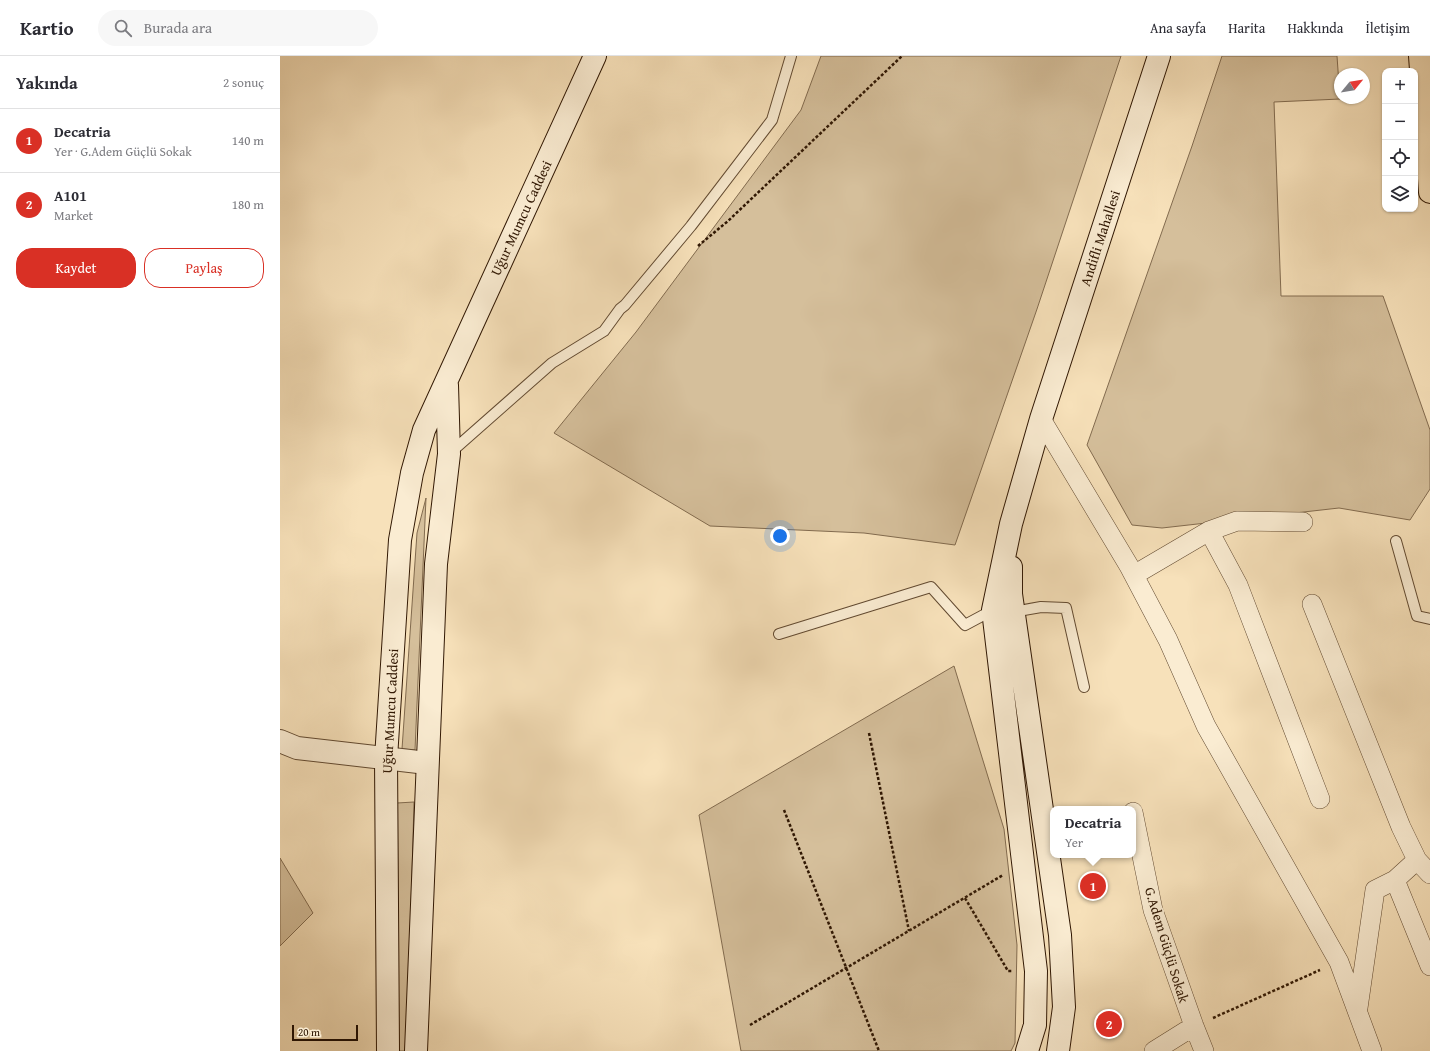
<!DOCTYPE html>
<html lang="tr">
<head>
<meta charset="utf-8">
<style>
	body { margin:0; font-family:"Gentium Book Plus",serif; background:#f7f7f7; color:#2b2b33 }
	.controls { position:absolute; right:12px; top:12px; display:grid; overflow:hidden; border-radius:8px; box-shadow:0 1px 3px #0004 }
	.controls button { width:36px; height:36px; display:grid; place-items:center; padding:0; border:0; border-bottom:1px solid #e1e1e2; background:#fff; color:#2b2b33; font:20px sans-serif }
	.compass { position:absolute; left:1054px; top:12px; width:36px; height:36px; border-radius:50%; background:#fff; box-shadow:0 1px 3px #0004; rotate:60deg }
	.scale { position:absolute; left:12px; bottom:10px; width:66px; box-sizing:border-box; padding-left:4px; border:2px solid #301703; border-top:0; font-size:11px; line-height:14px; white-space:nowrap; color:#301703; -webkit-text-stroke:3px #faecd2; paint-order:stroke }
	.you { position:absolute; left:500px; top:480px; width:14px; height:14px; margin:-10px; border:3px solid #fff; border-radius:50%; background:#1a73e8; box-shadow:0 0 0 6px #1a73e833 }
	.badge { display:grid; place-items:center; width:26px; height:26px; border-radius:50%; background:#d93025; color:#fff; font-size:13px; font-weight:700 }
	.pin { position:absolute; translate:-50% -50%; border:2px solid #fff; box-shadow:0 1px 4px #0006 }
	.popup { position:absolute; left:770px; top:750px; width:86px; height:52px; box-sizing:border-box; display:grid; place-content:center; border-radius:8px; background:#fff; filter:drop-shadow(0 1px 3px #0005); font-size:13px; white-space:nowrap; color:#7c7c81 }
	.popup b { font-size:15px; color:#2b2b33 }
	.popup::after { content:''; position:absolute; left:50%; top:100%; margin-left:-8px; border:8px solid transparent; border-top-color:#fff }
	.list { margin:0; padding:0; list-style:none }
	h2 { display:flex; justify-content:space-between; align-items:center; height:52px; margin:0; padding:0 16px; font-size:17px }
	h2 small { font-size:13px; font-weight:400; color:#7c7c81 }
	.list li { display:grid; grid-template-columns:26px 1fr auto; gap:12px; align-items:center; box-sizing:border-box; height:64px; padding:0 16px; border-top:1px solid #e1e1e2 }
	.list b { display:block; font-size:15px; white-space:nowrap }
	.list p { margin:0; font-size:13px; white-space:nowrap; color:#7c7c81 }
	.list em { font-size:13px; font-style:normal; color:#7c7c81 }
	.actions { display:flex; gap:8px; padding:12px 16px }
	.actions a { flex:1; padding:9px 0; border:1px solid #d93025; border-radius:16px; text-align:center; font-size:14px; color:#d93025 }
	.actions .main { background:#d93025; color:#fff }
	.icon { flex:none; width:22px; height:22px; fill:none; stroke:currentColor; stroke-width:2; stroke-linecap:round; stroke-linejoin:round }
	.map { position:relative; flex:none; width:1150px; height:995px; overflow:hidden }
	header { display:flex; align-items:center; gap:24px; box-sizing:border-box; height:56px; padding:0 20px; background:#fff; border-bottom:1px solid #e1e1e2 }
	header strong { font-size:19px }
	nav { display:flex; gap:22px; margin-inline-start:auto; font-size:14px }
	.search { width:280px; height:36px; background:#f7f7f7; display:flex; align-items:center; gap:10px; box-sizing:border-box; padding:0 14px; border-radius:22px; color:#7c7c81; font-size:15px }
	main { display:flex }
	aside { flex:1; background:#fff }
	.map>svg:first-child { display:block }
	.green { fill:#d5bf9b; stroke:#826b4f }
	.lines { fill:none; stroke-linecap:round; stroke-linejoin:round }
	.service-casing { stroke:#624a31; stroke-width:12 }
	.minor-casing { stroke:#624a31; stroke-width:20 }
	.tertiary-casing { stroke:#624a31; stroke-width:24 }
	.secondary-casing { stroke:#301703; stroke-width:24 }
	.trunk-casing { stroke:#301703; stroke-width:24 }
	.path { stroke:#301703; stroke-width:2.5; stroke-dasharray:3 2; stroke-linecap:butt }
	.service { stroke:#faecd2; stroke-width:10 }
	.minor { stroke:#faecd2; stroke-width:19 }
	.tertiary { stroke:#faecd2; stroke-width:22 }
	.secondary { stroke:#faecd2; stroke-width:22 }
	.trunk { stroke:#f7e1ba; stroke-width:22 }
	.labels { text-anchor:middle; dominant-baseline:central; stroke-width:3.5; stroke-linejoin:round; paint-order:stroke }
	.street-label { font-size:14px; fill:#301703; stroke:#faecd2 }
</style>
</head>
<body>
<header>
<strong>Kartio</strong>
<div class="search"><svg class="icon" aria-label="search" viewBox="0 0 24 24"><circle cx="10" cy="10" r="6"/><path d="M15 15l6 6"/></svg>Burada ara</div>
<nav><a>Ana sayfa</a><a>Harita</a><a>Hakkında</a><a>İletişim</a></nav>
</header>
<main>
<aside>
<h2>Yakında<small>2 sonuç</small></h2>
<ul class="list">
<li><span class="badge">1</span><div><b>Decatria</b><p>Yer · G.Adem Güçlü Sokak</p></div><em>140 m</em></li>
<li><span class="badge">2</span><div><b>A101</b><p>Market</p></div><em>180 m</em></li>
</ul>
<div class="actions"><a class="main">Kaydet</a><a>Paylaş</a></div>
</aside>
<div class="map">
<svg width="1150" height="995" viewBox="0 0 1150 995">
	<rect width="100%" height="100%" fill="#f7e1ba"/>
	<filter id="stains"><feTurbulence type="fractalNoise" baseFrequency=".005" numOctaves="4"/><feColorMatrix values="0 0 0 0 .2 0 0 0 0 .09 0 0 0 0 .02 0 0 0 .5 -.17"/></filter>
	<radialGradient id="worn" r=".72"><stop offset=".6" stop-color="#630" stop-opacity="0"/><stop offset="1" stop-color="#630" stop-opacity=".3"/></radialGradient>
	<!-- green -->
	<path class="green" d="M541,0H841L757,253L675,489L584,477L430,470L274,377L356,276L521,54Z
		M942,0H1057L1060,43L994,46L1001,240H1103L1150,374V433L1130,464L1059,452L882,472L852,469L807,389L912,90Z
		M146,442L135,694L122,693L137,477Z
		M674,610L724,773L737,889L735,987L731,995H461L419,759Z
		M134,746L127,995H119L117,747Z
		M0,802L33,857L0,890Z"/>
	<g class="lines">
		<!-- service casing -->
		<g class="service-casing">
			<path id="service" d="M170,397L272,307L324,275L340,253L345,249L411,170L492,64L511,0
				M1116,485L1137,560L1150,563
				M733,556L761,551L786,552L804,631
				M499,578L651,531L685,569L713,554"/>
		</g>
		<!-- minor casing -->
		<g class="minor-casing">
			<path id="minor" d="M761,363L849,510L888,584L926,670L1059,906L1092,995
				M929,475L958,529L1040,743
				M854,519L929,475L957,465L1023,466
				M1032,548L1121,771L1137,804
				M853,756L873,854L914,970L924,995
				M1115,824L1150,910
				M1078,952L1095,834L1115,824L1137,804L1150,818
				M874,995L914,970"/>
		</g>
		<!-- tertiary casing -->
		<g class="tertiary-casing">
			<path id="tertiary" d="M0,685L17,692L147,707"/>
		</g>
		<!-- secondary casing -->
		<g class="secondary-casing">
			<path id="secondary" d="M731,511V538L780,879L784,951L778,995
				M108,995L106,702L120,484L132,417L144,374L315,0
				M136,995L156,508L169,398L167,329
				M747,995L755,969L756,915L713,554L731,468L761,363L879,0"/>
		</g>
		<!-- trunk casing -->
		<g class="trunk-casing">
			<path id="trunk" d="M1140,0L1150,136"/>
		</g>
		<!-- path -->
		<path class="path" d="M418,190L448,165L622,0
			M589,677L629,875
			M504,754L599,995
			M685,842L728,915H733
			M933,962L1040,914
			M470,969L723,819"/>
		<!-- service -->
		<use href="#service" class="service"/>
		<!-- minor -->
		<use href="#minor" class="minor"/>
		<!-- tertiary -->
		<use href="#tertiary" class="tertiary"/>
		<!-- secondary -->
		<use href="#secondary" class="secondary"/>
		<!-- trunk -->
		<use href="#trunk" class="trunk"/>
	</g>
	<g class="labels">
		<!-- street labels -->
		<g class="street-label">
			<text transform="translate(241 162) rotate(-65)">Uğur Mumcu Caddesi</text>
			<text transform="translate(820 182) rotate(-72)">Andifli Mahallesi</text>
			<text transform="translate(110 655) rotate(-87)">Uğur Mumcu Caddesi</text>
			<text transform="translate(887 889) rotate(73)">G.Adem Güçlü Sokak</text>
		</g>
	</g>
	<rect width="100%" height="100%" filter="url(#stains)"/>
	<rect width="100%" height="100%" fill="url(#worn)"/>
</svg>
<div class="controls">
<button>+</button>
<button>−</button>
<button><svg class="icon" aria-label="locate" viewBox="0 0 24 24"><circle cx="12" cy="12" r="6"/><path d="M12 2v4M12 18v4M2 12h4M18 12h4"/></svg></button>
<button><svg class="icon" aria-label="layers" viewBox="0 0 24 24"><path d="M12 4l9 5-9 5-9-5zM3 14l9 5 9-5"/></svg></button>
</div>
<svg class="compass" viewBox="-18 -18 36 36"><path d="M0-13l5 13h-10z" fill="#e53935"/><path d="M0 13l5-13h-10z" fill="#7c7c81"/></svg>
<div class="scale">20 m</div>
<div class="you"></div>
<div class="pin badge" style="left:813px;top:830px">1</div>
<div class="popup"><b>Decatria</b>Yer</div>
<div class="pin badge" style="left:829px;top:968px">2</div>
</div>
</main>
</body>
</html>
